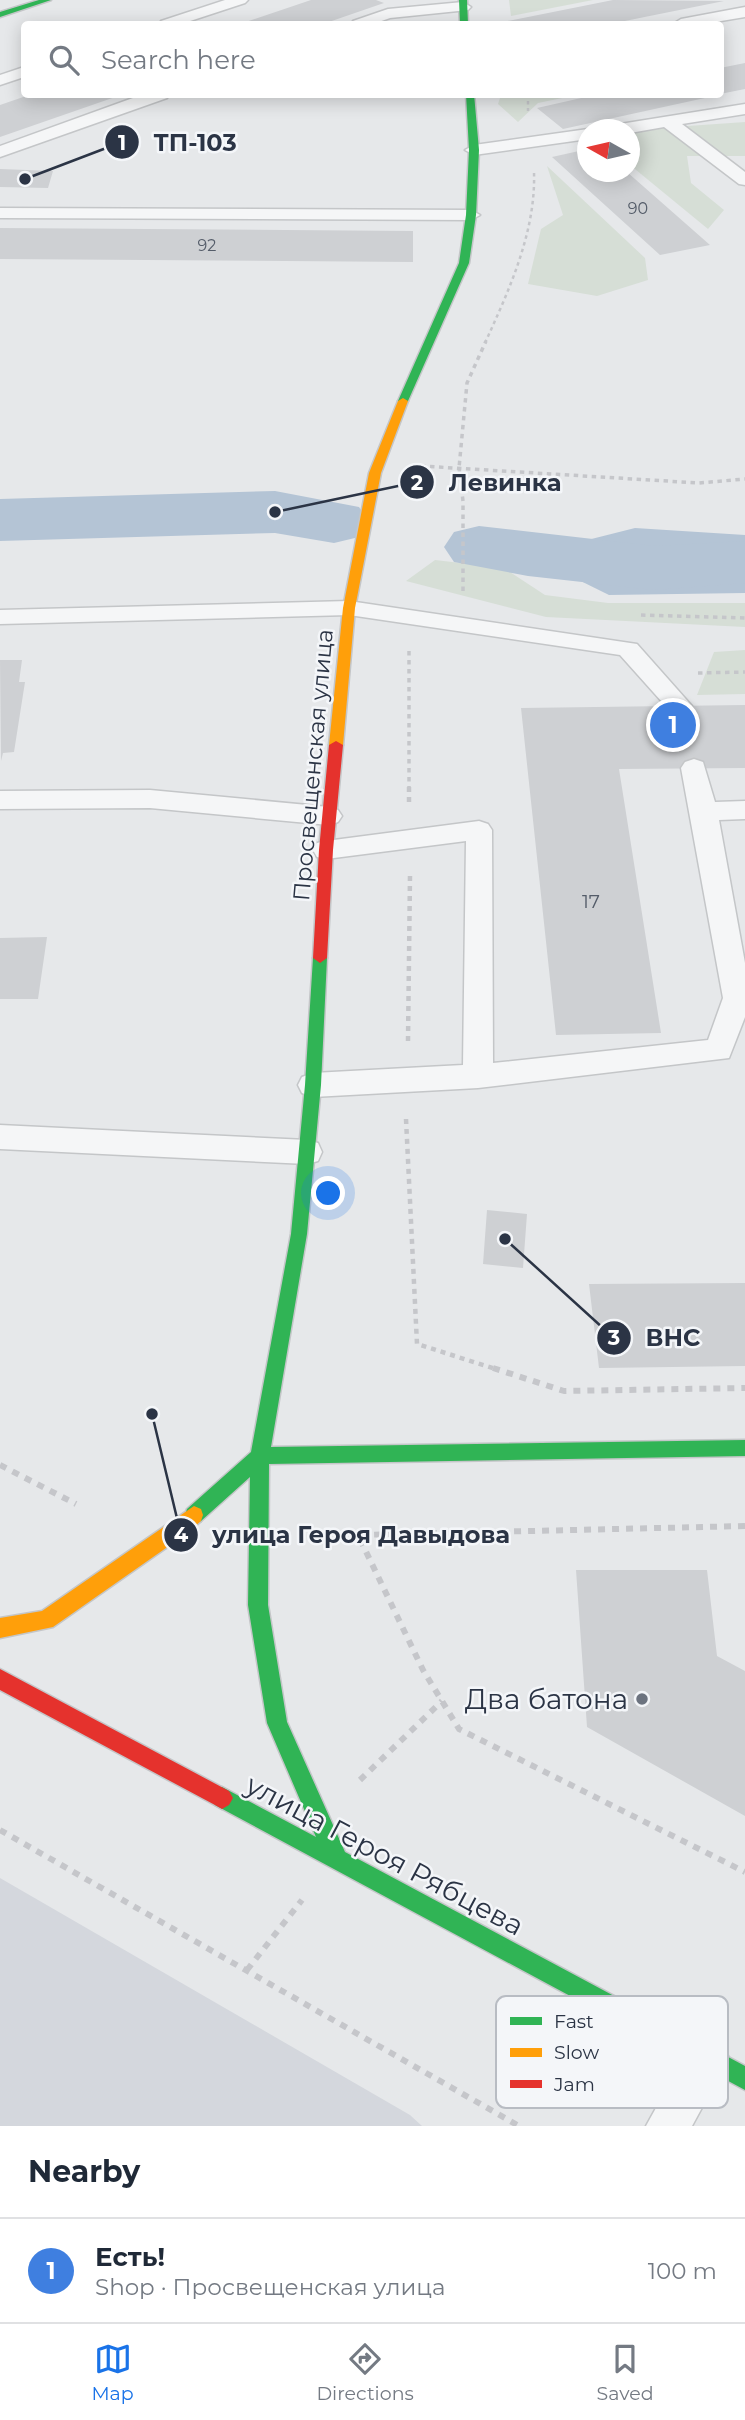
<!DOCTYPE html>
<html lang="en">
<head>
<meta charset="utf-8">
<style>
	body { margin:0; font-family:Montserrat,sans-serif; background:#f2f2f3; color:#1f2937 }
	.compass { position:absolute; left:577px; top:119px; width:63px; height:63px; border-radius:50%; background:#fff; box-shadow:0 4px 18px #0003; rotate:278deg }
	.you { position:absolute; left:329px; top:1194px; width:24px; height:24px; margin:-18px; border:5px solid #fff; border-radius:50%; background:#1a73e8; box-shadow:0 0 0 10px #1a73e833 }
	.badge { display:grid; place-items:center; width:46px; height:46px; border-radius:50%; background:#1a73e8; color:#fff; font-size:23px; font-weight:700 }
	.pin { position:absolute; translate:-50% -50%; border:4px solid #fff; box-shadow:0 2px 7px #0006 }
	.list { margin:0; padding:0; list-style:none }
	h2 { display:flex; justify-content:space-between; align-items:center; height:91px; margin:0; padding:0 28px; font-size:30px }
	h2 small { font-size:23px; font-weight:400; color:#747a83 }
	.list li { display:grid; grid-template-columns:46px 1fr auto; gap:21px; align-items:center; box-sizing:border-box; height:105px; padding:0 28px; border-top:2px solid #e0e1e3 }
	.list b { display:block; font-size:26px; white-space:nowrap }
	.list p { margin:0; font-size:23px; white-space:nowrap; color:#747a83 }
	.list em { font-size:23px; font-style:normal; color:#747a83 }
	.icon { flex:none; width:38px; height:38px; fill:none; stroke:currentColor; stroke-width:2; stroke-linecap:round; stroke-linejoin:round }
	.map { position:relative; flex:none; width:745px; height:2126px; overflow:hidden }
	.search { position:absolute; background:#fff; box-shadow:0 4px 18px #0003; left:21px; right:21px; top:21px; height:77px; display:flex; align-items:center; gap:18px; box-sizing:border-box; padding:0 24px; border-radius:7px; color:#747a83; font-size:26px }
	.sheet { height:196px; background:#fff }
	nav { display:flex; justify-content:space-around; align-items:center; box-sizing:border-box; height:98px; border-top:2px solid #e0e1e3; background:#fff; font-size:19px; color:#747a83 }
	nav a { display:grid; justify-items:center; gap:4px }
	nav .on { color:#1a73e8 }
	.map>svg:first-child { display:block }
	.built { fill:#d4d7dd }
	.green { fill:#d6ded6 }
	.water { fill:#b4c4d5 }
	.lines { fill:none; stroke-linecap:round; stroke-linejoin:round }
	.river { fill:#b4c4d5; fill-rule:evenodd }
	.building { fill:#ced0d3 }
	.lane-casing { stroke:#c4c6c8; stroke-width:3 }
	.fast-casing { stroke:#c4c6c8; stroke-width:3 }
	.slow-casing { stroke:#c4c6c8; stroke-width:3 }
	.jam-casing { stroke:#c4c6c8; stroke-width:3 }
	.path-far3 { stroke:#c5c6ca; stroke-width:2.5; stroke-dasharray:3.5 3.5; stroke-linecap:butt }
	.path-far2 { stroke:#c5c6ca; stroke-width:3.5; stroke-dasharray:4.5 4.5; stroke-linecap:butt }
	.path-far1 { stroke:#c5c6ca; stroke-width:4.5; stroke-dasharray:5 5; stroke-linecap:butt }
	.path { stroke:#c5c6ca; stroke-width:6; stroke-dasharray:7 7; stroke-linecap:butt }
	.lane { fill:#f5f6f7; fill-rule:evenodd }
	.fast { fill:#30b455; fill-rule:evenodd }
	.slow { fill:#ff9f0a; fill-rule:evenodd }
	.jam { fill:#e5322d; fill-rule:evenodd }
	.poi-dot { fill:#6c737f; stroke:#f4f6f9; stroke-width:2.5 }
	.labels { text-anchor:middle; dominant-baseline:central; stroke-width:5; stroke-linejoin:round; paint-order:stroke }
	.far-number-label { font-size:16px; fill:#545c69 }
	.number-label { font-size:19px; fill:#545c69 }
	.street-label { font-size:23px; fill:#2b3445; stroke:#f4f6f9 }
	.near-poi-label { font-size:28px; fill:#2b3445; stroke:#f4f6f9; text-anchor:end }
	.near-street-label { font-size:28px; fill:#2b3445; stroke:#f4f6f9 }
	.key { fill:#f4f6f9; stroke:#b8bcc3; stroke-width:2 }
	.key-label { font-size:19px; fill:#2b3445 }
	.leader { fill:none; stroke:#2b3445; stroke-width:2.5 }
	.callout-dot { fill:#2b3445; stroke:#f4f6f9; stroke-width:2.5 }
	.mark-label { font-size:21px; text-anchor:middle; font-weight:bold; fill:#fff }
	.callout-label { font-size:24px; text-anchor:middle; font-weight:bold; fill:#2b3445; stroke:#f4f6f9; stroke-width:5; stroke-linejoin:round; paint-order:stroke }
</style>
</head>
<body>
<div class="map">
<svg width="745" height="2126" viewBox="0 0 745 2126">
	<rect width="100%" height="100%" fill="#e6e8ea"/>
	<!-- built -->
	<path class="built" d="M0,1878L410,2115L422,2126H0Z"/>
	<!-- green -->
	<path class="green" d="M509,0H593L511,16Z
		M501,95V94L577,95L538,103L518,122L498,104Z
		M745,122V156H687L691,183L724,210L708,229L630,165V134L659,128Z
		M547,166L645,258L648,280L597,296L528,284L541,229L563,215Z
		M435,560L504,568L545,595L608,603H745V627L546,617L406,581Z
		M745,650V694L697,695L714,652Z"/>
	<!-- water -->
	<path class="water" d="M635,528L745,535V593L609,595L528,555Z"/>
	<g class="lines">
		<!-- river -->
		<path class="river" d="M275,491L359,507L369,522L359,537L334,543L275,533L0,541V499Z
			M479,526L654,546L745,541V583L654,590L528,576L454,562L444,547L454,532Z"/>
	</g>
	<!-- building -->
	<path class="building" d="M311,0H376L384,3L323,24H240Z
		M613,0L724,1L610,24H506L503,22Z
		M745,63V89L720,94V68Z
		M32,94H121V95L0,137V105Z
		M599,94H713L714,96L563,129L537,108Z
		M588,149V172H627L710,245L660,255L552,157Z
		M0,169L53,171L48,188L0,187Z
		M0,228L413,231V262L0,259Z
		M0,660H22L19,682H25L14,752L3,753L1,761Z
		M745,705V768L619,769L661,1033L556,1035L521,708Z
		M47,937L38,999H0V938Z
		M487,1210L527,1214L523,1268L483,1264Z
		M745,1283V1366L599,1368L589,1284Z
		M576,1570H707L717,1656L745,1671V1816L587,1727Z"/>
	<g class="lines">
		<!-- lane casing -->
		<g class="lane-casing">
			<path id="lane" d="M225,0H248L245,3L181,24H159L161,21Z
				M463,2L471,7L468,10L390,18L373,24H351L353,21L388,9Z
				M745,7V17L703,24H673L681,19Z
				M24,67V77L0,85V75Z
				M144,94H169L167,98L0,157V146Z
				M745,104V114L682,124L745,172V185L739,184L664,127L630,133V130H606L614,125Z
				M588,129L591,130H588V139L474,155L465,150L474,145Z
				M0,208L471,210L480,215L471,220L0,218Z
				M349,601L637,644L692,706L689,712L680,714L671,712L620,655L349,615L0,624V610Z
				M694,759L703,762L715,802L745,801V819L719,820L745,963V1017L729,1058L478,1088L313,1097L302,1093L298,1085L302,1077L313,1073L463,1065L466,841L326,859L317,857L313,850L317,843L326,841L479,821L488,824L492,830L493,1063L708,1040L723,998L681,768L685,762Z
				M150,790L329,807L338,810L342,816L338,822L329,825L150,808L0,809V791Z
				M0,1125L307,1140L318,1143L322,1152L318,1161L307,1164L0,1149Z
				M707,2036L722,2043L729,2058L692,2126H646L692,2043Z"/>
		</g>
		<!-- fast casing -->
		<g class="fast-casing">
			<path id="fast" d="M39,0H51L0,17V12Z
				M459,0H467L468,24H460Z
				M466,94H474L479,150L476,215L469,263L408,401L403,404L398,401L459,263L466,215L469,150Z
				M320,953L327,958L321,1085L307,1234L271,1447L745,1440V1456L269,1464L268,1605L287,1722L345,1852L745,2066V2090L215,1805L211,1798L215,1791L222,1787L316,1837L267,1723L248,1605L250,1477L201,1521L194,1524L187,1521L185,1515L187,1509L251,1452L291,1234L305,1085L313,958Z"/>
		</g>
		<!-- slow casing -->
		<g class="slow-casing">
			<path id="slow" d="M403,398L408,401L381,473L355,608L343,745L336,749L329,745L343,608L369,473L398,401Z
				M194,1506L201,1509L203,1515L201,1521L186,1534L53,1627L0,1638V1618L42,1611Z"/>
		</g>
		<!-- jam casing -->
		<g class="jam-casing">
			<path id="jam" d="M336,741L343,745L333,850L327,958L320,963L313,958L319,850L329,745Z
				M0,1669L229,1791L233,1798L229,1805L222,1809L215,1805L0,1690Z"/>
		</g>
		<!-- path-far3 -->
		<path class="path-far3" d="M528,94V111
			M485,343C509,290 536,232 534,172"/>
		<!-- path-far2 -->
		<path class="path-far2" d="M421,466L699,483L745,479
			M463,591V501L459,468L467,383L486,341
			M641,615L745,618
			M409,651V789
			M698,673L745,672"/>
		<!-- path-far1 -->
		<path class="path-far1" d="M409,787V803
			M408,1041L410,875
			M406,1119L417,1344L499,1370"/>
		<!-- path -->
		<path class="path" d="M493,1368L564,1391L745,1388
			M0,1465L76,1504
			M745,1526L358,1535L423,1670L459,1729L745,1872
			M360,1780L442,1701
			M0,1830L519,2126
			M247,1970L302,1900"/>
		<!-- lane -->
		<use href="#lane" class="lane"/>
		<!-- fast -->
		<use href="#fast" class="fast"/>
		<!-- slow -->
		<use href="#slow" class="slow"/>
		<!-- jam -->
		<use href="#jam" class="jam"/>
	</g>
	<!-- markers -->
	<circle class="poi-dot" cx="642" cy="1699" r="7"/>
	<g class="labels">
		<!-- far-number labels -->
		<g class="far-number-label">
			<text x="638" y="208">90</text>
			<text x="207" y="245">92</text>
		</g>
		<!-- number labels -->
		<g class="number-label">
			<text x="591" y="901">17</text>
		</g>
		<!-- street labels -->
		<g class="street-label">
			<text transform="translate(313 765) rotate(-85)">Просвещенская улица</text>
		</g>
		<!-- near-poi labels -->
		<g class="near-poi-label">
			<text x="628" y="1699">Два батона</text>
		</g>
		<!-- near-street labels -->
		<g class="near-street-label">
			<text transform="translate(385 1855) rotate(28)">улица Героя Рябцева</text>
		</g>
	</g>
	<!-- legend -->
	<rect x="496" y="1996" width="232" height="112" rx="10" class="key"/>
	<rect x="510" y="2017" width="32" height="8" fill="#30b455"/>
	<rect x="510" y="2048" width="32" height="9" fill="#ff9f0a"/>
	<rect x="510" y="2080" width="32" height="8" fill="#e5322d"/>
	<g class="key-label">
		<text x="554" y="2028">Fast</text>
		<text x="554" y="2059">Slow</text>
		<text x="554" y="2091">Jam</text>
	</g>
	<!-- callouts -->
	<path class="leader" d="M25 179L122 142M275 512L417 482M505 1239L614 1338M152 1414L181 1535"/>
	<g class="callout-dot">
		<circle cx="25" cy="179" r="7"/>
		<circle cx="275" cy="512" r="7"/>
		<circle cx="505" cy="1239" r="7"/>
		<circle cx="152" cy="1414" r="7"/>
		<circle cx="122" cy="142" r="18"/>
		<circle cx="417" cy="482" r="18"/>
		<circle cx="614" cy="1338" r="18"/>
		<circle cx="181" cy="1535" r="18"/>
	</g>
	<g class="mark-label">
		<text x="122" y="150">1</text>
		<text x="417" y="490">2</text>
		<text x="614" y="1345">3</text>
		<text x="181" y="1542">4</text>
	</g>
	<g class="callout-label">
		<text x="195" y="151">ТП-103</text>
		<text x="505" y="491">Левинка</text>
		<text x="673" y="1346">ВНС</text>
		<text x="361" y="1543">улица Героя Давыдова</text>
	</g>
</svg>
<svg class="compass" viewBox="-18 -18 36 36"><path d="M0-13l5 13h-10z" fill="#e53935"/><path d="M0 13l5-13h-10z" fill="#747a83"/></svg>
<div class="you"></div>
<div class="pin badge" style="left:673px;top:725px;background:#3f7fe0">1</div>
<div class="search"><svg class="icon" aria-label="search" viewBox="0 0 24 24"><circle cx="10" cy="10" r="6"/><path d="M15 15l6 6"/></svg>Search here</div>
</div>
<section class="sheet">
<h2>Nearby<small></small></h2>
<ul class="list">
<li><span class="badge" style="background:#3f7fe0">1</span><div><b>Есть!</b><p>Shop · Просвещенская улица</p></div><em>100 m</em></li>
</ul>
</section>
<nav>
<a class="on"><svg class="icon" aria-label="map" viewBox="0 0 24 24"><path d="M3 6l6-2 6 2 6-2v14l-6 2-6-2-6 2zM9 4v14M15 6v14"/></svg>Map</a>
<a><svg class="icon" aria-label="directions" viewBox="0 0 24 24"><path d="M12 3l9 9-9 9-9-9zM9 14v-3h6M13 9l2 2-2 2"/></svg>Directions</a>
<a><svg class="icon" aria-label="saved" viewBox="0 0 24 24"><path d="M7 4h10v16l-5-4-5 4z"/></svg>Saved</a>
</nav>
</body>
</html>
